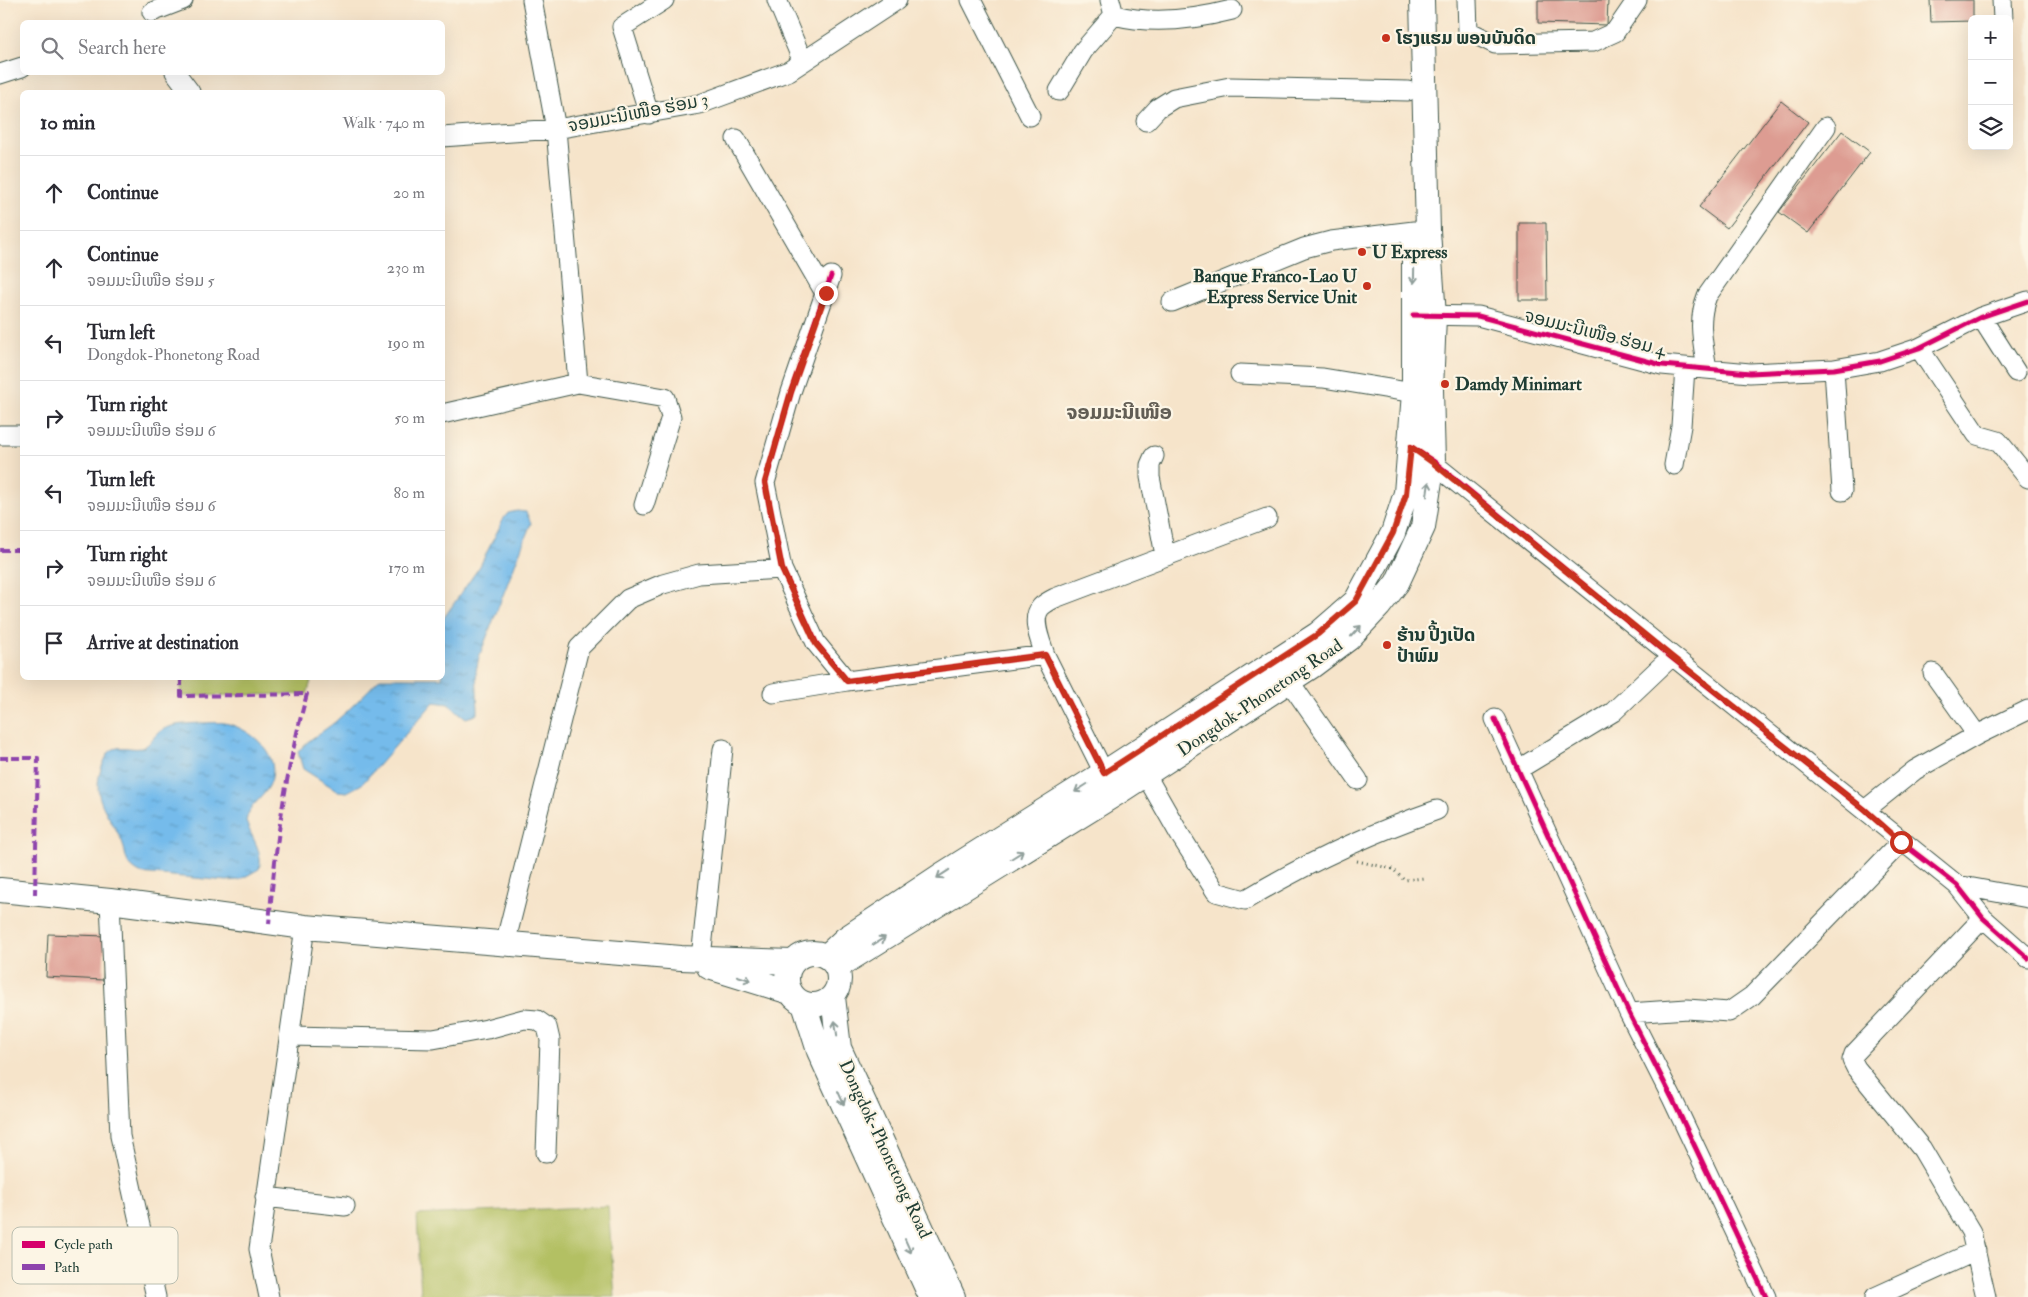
<!DOCTYPE html>
<html lang="en">
<head>
<meta charset="utf-8">
<style>
	body { margin:0; font-family:"IM FELL Double Pica","Noto Sans Lao",serif; background:#f7f7f7; color:#2b2b33 }
	.controls { position:absolute; right:15px; top:15px; display:grid; overflow:hidden; border-radius:8px; box-shadow:0 5px 20px #0002 }
	.controls button { width:45px; height:45px; display:grid; place-items:center; padding:0; border:0; border-bottom:1px solid #e1e1e2; background:#fff; color:#2b2b33; font:25px sans-serif }
	.stop { position:absolute; width:15px; height:15px; margin:-11px; border:4px solid #c8321e; border-radius:50%; background:#fff }
	.stop.end { background:#c8321e; border-color:#fff; box-shadow:0 1px 5px #0008 }
	.list { margin:0; padding:0; list-style:none }
	h2 { display:flex; justify-content:space-between; align-items:center; height:65px; margin:0; padding:0 20px; font-size:21px }
	h2 small { font-size:16px; font-weight:400; color:#7c7c81 }
	.list li { display:grid; grid-template-columns:32px 1fr auto; gap:15px; align-items:center; box-sizing:border-box; height:75px; padding:0 20px; border-top:1px solid #e1e1e2 }
	.list b { display:block; font-size:19px; white-space:nowrap }
	.list p { margin:0; font-size:16px; white-space:nowrap; color:#7c7c81 }
	.list em { font-size:16px; font-style:normal; color:#7c7c81 }
	.icon { flex:none; width:28px; height:28px; fill:none; stroke:currentColor; stroke-width:2; stroke-linecap:round; stroke-linejoin:round }
	.map { position:relative; flex:none; width:2028px; height:1297px; overflow:hidden }
	.search { position:absolute; background:#fff; box-shadow:0 5px 20px #0002; left:20px; top:20px; width:425px; height:55px; display:flex; align-items:center; gap:12px; box-sizing:border-box; padding:0 18px; border-radius:8px; color:#7c7c81; font-size:19px }
	.panel { position:absolute; background:#fff; box-shadow:0 5px 20px #0002; left:20px; top:90px; width:425px; height:590px; border-radius:8px }
	.map>svg:first-child { display:block }
	.grass { fill:#b3c063; stroke:#697e4c }
	.water { fill:url(#water-ripples); stroke:#4a7c90 }
	.building { fill:#dd9c92 }
	.lines { fill:none; stroke-linecap:round; stroke-linejoin:round }
	.minor-casing { stroke:#3f564a; stroke-width:21 }
	.major-casing { stroke:#3f564a; stroke-width:26 }
	.path { stroke:#3f564a; stroke-width:3; stroke-dasharray:1 4; stroke-linecap:butt }
	.minor { stroke:#fff; stroke-width:19 }
	.major { stroke:#fff; stroke-width:24 }
	.quiet { stroke:#8e44ad; stroke-width:4; stroke-dasharray:8 4; stroke-linecap:butt }
	.cycleway-casing { stroke:#fcf5e5; stroke-width:8 }
	.cycleway { stroke:#d6006c; stroke-width:5 }
	.oneway { stroke:#8f9e9a }
	.route { stroke:#c8321e; stroke-width:6 }
	.poi-dot { fill:#c8321e; stroke:#fcf5e5; stroke-width:2 }
	.labels { text-anchor:middle; dominant-baseline:central; stroke-width:4.5; stroke-linejoin:round; paint-order:stroke }
	.poi-label { font-size:18px; font-weight:bold; fill:#1f3d34; stroke:#fcf5e5; text-anchor:start }
	.street-label { font-size:18px; fill:#1f3d34; stroke:#fcf5e5 }
	.quarter-label { font-size:20px; font-weight:bold; fill:#625e55; stroke:#fcf5e5 }
	.key { fill:#fcf5e5; stroke:#babeb0; stroke-width:1 }
	.key-label { font-size:14px; fill:#1f3d34 }
</style>
</head>
<body>
<div class="map">
<svg width="2028" height="1297" viewBox="0 0 2028 1297">
	<defs>
		<pattern id="water-ripples" width="26" height="14" patternUnits="userSpaceOnUse" patternTransform="scale(1.25)"><rect width="26" height="14" fill="#74bbeb"/><path d="M2 4q2-2 4 0t4 0M15 11q2-2 4 0t4 0" fill="none" stroke="#5f99bf"/></pattern>
	</defs>
	<rect width="100%" height="100%" fill="#fcf5e5"/>
	<filter id="ink" filterUnits="userSpaceOnUse"><feTurbulence type="fractalNoise" baseFrequency=".02" numOctaves="2"/><feDisplacementMap in="SourceGraphic" scale="10" xChannelSelector="R" yChannelSelector="G"/><feConvolveMatrix kernelMatrix="1 2 1 2 8 2 1 2 1" color-interpolation-filters="sRGB"/></filter>
	<filter id="wash" filterUnits="userSpaceOnUse"><feTurbulence type="fractalNoise" baseFrequency=".0096" numOctaves="4" result="noise"/><feDisplacementMap in="SourceGraphic" scale="20" xChannelSelector="R" yChannelSelector="G"/><feGaussianBlur stdDeviation="1.12" result="paint"/><feColorMatrix in="noise" values="0 0 0 0 0 0 0 0 0 0 0 0 0 0 0 0 0 1.4 0 .05"/><feComposite in="paint" operator="in"/></filter>
	<g filter="url(#wash)">
		<rect width="100%" height="100%" fill="#f6e4ca"/>
		<!-- grass -->
		<path class="grass" d="M181,678H312L307,694L181,696Z
			M608,1206L615,1297H421L417,1215Z"/>
		<!-- water -->
		<path class="water" d="M517,511L526,512L531,523L479,657L476,671L478,711L476,715L466,718L448,704L434,702L362,784L347,792L338,791L303,769L298,752C308,739 323,732 335,722C351,708 366,693 380,678H442L443,619L480,566L504,518L508,513Z
			M202,723C209,723 218,722 225,723C252,729 284,756 269,786C262,800 249,804 246,821C251,838 264,851 259,869L239,880L227,881L140,873C120,862 129,852 119,835C105,809 90,795 103,764C106,758 107,752 114,749C123,745 135,751 144,747C150,744 153,737 158,733C169,723 188,724 202,723Z"/>
		<g id="blocks">
			<!-- building -->
			<path class="building" d="M1538,0H1608L1607,25L1538,23Z
				M1930,0H1973V19L1972,21L1931,22Z
				M1781,101L1808,122L1727,228L1699,207Z
				M1842,131L1870,152L1808,233L1779,212Z
				M1519,223H1546L1547,300H1519Z
				M48,934L105,936L103,980L46,977Z"/>
		</g>
	</g>
	<g filter="url(#ink)">
		<use href="#blocks" fill-opacity="0" stroke="#3f564a" stroke-width="1"/>
		<g class="lines">
			<!-- minor casing -->
			<g class="minor-casing">
				<path id="minor" d="M532,0L556,129L578,383
					M777,0L803,62
					M971,0L1030,116
					M1467,0L1468,31L1495,44L1593,42L1615,32L1637,0
					M2002,0L2003,19
					M152,12L183,0
					M1114,15C1153,25 1193,20 1232,10
					M175,72L190,92
					M0,74L22,67
					M1059,91L1083,51L1114,15L1110,0
					M649,114L622,27L664,0
					M1146,121L1158,108L1174,98L1230,87L1408,91
					M442,137L556,129L700,104L789,71L897,0
					M736,139L825,293
					M831,276L791,392L765,483L782,569L816,643L847,681L1045,655L1104,773
					M1172,302L1304,248L1331,241L1414,231
					M1420,315L1478,316L1662,365L1750,373L1834,369L1880,361L1919,348L1981,317L2028,301
					M1981,317L2016,372
					M1919,348L1977,435L1998,441L2028,478
					M1707,369C1703,343 1697,321 1707,296L1826,127
					M1834,369L1842,491
					M1240,374L1323,378L1414,393
					M442,414L578,383L665,398L671,417L644,505
					M0,435H22
					M1154,456L1150,465V477L1165,555
					M1424,456L1957,885L1983,918L2028,958
					M1674,465L1681,426L1685,368
					M1045,655C1041,642 1030,619 1041,607C1045,603 1051,600 1055,598L1267,518
					M1933,673L1977,735
					M1289,681L1358,780
					M773,693L847,681
					M1495,719L1629,1013L1672,1098L1766,1297
					M1139,763L1180,835L1216,892L1245,900C1305,864 1371,833 1437,810
					M1519,769L1613,712L1671,657
					M1865,810L1915,770L1977,735L2028,710
					M1957,885L2028,898
					M110,901L120,1136L156,1297
					M1983,918L1854,1054L1852,1060L1856,1068L1922,1149L1971,1232L1986,1297
					M505,944L579,648L628,599L663,584L699,574L782,569
					M701,958L723,749
					M1629,1013L1687,1009L1729,1012L1752,996L1901,842
					M290,1036L433,1039L487,1029L524,1019L537,1020L547,1027L550,1040L546,1153
					M265,1197L345,1206
					M269,1297L259,1249L305,927
					M1875,1297L1976,1251"/>
			</g>
			<!-- major casing -->
			<g class="major-casing">
				<path id="major" d="M0,890L110,901L305,927L681,958L792,962
					M787 979a26 26 0 1 1 52 0a26 26 0 1 1-52 0Z
					M827,956L845,939L940,876L1104,773L1318,634L1356,601L1393,533L1406,493L1414,393V239
					M709,967L790,992
					M837,967L1117,793L1312,666L1348,639L1379,606L1397,583L1423,527L1433,461L1431,390L1434,316L1428,231L1422,0
					M833,997L839,1048L953,1297
					M804,1004L819,1051L931,1297"/>
			</g>
			<!-- path -->
			<path class="path" d="M1357,861L1393,869L1404,880L1424,878"/>
			<!-- minor -->
			<use href="#minor" class="minor"/>
			<!-- major -->
			<use href="#major" class="major"/>
			<!-- quiet -->
			<path class="quiet" d="M0,550H22
				M181,678V696L307,694C286,768 275,847 269,924
				M0,758H38L35,894"/>
			<!-- cycleway casing -->
			<g class="cycleway-casing">
				<path id="cycleway" d="M831,276L791,392L765,483L782,569L816,643L847,681L1045,655L1104,773
					M1413,315L1478,316L1662,365L1750,373L1834,369L1880,361L1919,348L1981,317L2028,301
					M1411,447L1433,461L1671,657L1865,810L1901,842L1957,885L1983,918L2028,958
					M1495,719L1629,1013L1672,1098L1766,1297"/>
			</g>
			<!-- cycleway -->
			<use href="#cycleway" class="cycleway"/>
		</g>
		<!-- one-way arrows -->
		<defs><path id="oneway-shaft" d="M-6 0H5M1.5-3L5.5 0L1.5 3" fill="none" stroke-width="1.6" stroke-linecap="round" stroke-linejoin="round" transform="scale(1.25)"/></defs>
		<g class="oneway">
			<use href="#oneway-shaft" transform="translate(1414 276) rotate(91)"/>
			<use href="#oneway-shaft" transform="translate(1428 489) rotate(-82)"/>
			<use href="#oneway-shaft" transform="translate(1356 631) rotate(-47)"/>
			<use href="#oneway-shaft" transform="translate(1081 788) rotate(148)"/>
			<use href="#oneway-shaft" transform="translate(1017 855) rotate(-32)"/>
			<use href="#oneway-shaft" transform="translate(943 874) rotate(147)"/>
			<use href="#oneway-shaft" transform="translate(879 941) rotate(-32)"/>
			<use href="#oneway-shaft" transform="translate(744 978) rotate(18)"/>
			<use href="#oneway-shaft" transform="translate(836 1028) rotate(-99)"/>
			<use href="#oneway-shaft" transform="translate(841 1098) rotate(66)"/>
			<use href="#oneway-shaft" transform="translate(908 1246) rotate(66)"/>
		</g>
	</g>
	<g class="lines" filter="url(#ink)">
		<!-- route -->
		<path class="route" d="M826,293L791,392L765,482L782,569L816,644L847,681L1045,655L1104,773L1318,634L1356,601L1393,533L1406,494L1411,447L1432,462L1672,657L1865,810L1901,842"/>
	</g>
	<!-- markers -->
	<g class="poi-dot">
		<circle cx="1386" cy="38" r="5"/>
		<circle cx="1362" cy="252" r="5"/>
		<circle cx="1367" cy="286" r="5"/>
		<circle cx="1445" cy="384" r="5"/>
		<circle cx="1387" cy="645" r="5"/>
	</g>
	<g class="labels">
		<!-- poi labels -->
		<g class="poi-label">
			<text x="1396" y="38">ໂຮງແຮມ ພອນບັນດິດ</text>
			<text x="1372" y="252">U Express</text>
			<text x="1357" y="276" text-anchor="end">Banque Franco-Lao U<tspan x="1357" dy="21">Express Service Unit</tspan></text>
			<text x="1455" y="384">Damdy Minimart</text>
			<text x="1397" y="635">ຮ້ານ ປີ້ງເປັດ<tspan x="1397" dy="21">ປ້າພົມ</tspan></text>
		</g>
		<!-- street labels -->
		<g class="street-label">
			<text transform="translate(638 113) rotate(-11)">ຈອມມະນີເໜືອ ຮ່ອມ 3</text>
			<text transform="translate(1595 333) rotate(14)">ຈອມມະນີເໜືອ ຮ່ອມ 4</text>
			<text transform="translate(1260 698) rotate(-34)">Dongdok-Phonetong Road</text>
			<text transform="translate(885 1149) rotate(65)">Dongdok-Phonetong Road</text>
		</g>
		<!-- quarter labels -->
		<g class="quarter-label">
			<text x="1119" y="412">ຈອມມະນີເໜືອ</text>
		</g>
	</g>
	<!-- legend -->
	<rect x="12" y="1227" width="166" height="57" rx="8" class="key"/>
	<rect x="22" y="1241" width="23" height="7" fill="#d6006c"/>
	<rect x="22" y="1264" width="23" height="6" fill="#8e44ad"/>
	<g class="key-label">
		<text x="54" y="1249">Cycle path</text>
		<text x="54" y="1272">Path</text>
	</g>
</svg>
<div class="controls">
<button>+</button>
<button>−</button>
<button><svg class="icon" aria-label="layers" viewBox="0 0 24 24"><path d="M12 4l9 5-9 5-9-5zM3 14l9 5 9-5"/></svg></button>
</div>
<div class="stop" style="left:1901px;top:842px"></div>
<div class="stop end" style="left:826px;top:293px"></div>
<div class="search"><svg class="icon" aria-label="search" viewBox="0 0 24 24"><circle cx="10" cy="10" r="6"/><path d="M15 15l6 6"/></svg>Search here</div>
<section class="panel">
<h2>10 min<small>Walk · 740 m</small></h2>
<ul class="list">
<li><svg class="icon" aria-label="ahead" viewBox="0 0 24 24"><path d="M12 20V5M6 11l6-6 6 6"/></svg><div><b>Continue</b></div><em>20 m</em></li>
<li><svg class="icon" aria-label="ahead" viewBox="0 0 24 24"><path d="M12 20V5M6 11l6-6 6 6"/></svg><div><b>Continue</b><p>ຈອມມະນີເໜືອ ຮ່ອມ 5</p></div><em>230 m</em></li>
<li><svg class="icon" aria-label="left" viewBox="0 0 24 24"><path d="M17 20v-9H6M10 6l-5 5 5 5"/></svg><div><b>Turn left</b><p>Dongdok-Phonetong Road</p></div><em>190 m</em></li>
<li><svg class="icon" aria-label="right" viewBox="0 0 24 24"><path d="M7 20v-9h11M14 6l5 5-5 5"/></svg><div><b>Turn right</b><p>ຈອມມະນີເໜືອ ຮ່ອມ 6</p></div><em>50 m</em></li>
<li><svg class="icon" aria-label="left" viewBox="0 0 24 24"><path d="M17 20v-9H6M10 6l-5 5 5 5"/></svg><div><b>Turn left</b><p>ຈອມມະນີເໜືອ ຮ່ອມ 6</p></div><em>80 m</em></li>
<li><svg class="icon" aria-label="right" viewBox="0 0 24 24"><path d="M7 20v-9h11M14 6l5 5-5 5"/></svg><div><b>Turn right</b><p>ຈອມມະນີເໜືອ ຮ່ອມ 6</p></div><em>170 m</em></li>
<li><svg class="icon" aria-label="arrive" viewBox="0 0 24 24"><path d="M6 21V4h12l-3 4 3 4H6"/></svg><div><b>Arrive at destination</b></div></li>
</ul>
</section>
</div>
</body>
</html>
